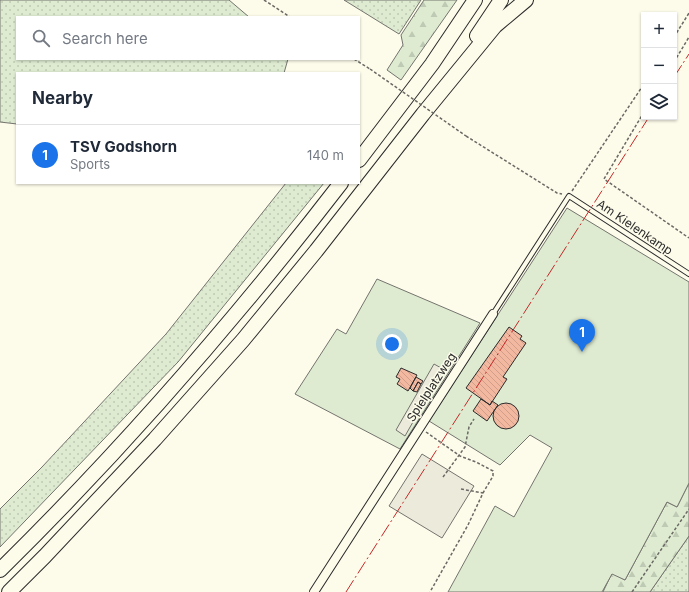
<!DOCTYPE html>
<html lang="en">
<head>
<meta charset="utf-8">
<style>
	body { margin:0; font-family:Inter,sans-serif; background:#f2f2f3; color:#1f2937 }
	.controls { position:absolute; right:12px; top:12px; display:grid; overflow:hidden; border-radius:0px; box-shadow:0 1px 3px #0004 }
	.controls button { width:36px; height:36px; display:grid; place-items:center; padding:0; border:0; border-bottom:1px solid #e0e1e3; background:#fff; color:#1f2937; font:20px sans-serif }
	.you { position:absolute; left:392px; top:344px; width:14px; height:14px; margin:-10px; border:3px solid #fff; border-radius:50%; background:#1a73e8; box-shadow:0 0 0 6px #1a73e833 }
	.badge { display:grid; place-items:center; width:26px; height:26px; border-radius:50%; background:#1a73e8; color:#fff; font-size:13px; font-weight:700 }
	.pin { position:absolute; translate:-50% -33px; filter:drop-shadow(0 1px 2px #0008) }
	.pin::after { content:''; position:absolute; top:21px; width:14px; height:12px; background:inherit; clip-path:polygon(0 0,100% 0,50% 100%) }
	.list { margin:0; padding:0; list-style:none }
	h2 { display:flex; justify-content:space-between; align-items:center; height:52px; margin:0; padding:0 16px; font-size:17px }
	h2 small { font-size:13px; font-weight:400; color:#747a83 }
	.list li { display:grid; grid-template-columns:26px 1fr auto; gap:12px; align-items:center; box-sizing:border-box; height:60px; padding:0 16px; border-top:1px solid #e0e1e3 }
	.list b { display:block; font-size:15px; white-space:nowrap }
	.list p { margin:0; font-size:13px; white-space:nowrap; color:#747a83 }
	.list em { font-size:13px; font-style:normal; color:#747a83 }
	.icon { flex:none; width:22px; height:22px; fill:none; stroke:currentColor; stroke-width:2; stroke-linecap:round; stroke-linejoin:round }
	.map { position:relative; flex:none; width:689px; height:592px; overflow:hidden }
	.search { position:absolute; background:#fff; box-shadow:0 1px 3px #0004; left:16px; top:16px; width:344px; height:44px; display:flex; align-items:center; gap:10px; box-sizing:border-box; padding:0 14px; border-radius:0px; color:#747a83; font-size:15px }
	.panel { position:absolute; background:#fff; box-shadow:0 1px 3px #0004; left:16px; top:72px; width:344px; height:112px; border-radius:0px }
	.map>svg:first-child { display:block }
	.green { fill:url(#green-dots); stroke:#74746e }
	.forest { fill:url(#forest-firs); stroke:#74746e }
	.pitch { fill:#deebd1; stroke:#74746e }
	.parking { fill:#eceadb; stroke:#74746e }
	.building { fill:url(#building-back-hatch); stroke:#2b2b2b }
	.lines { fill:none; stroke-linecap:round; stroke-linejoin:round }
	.service-casing { stroke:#2b2b2b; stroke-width:6 }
	.minor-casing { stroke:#2b2b2b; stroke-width:10 }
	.motorway-casing { stroke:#2b2b2b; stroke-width:16 }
	.path { stroke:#6a6964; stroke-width:1.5; stroke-dasharray:3 2; stroke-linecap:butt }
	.service { stroke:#fdfbea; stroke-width:4 }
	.minor { stroke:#fdfbea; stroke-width:8 }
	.motorway { stroke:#fdfbea; stroke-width:14 }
	.path-bridge { stroke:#6a6964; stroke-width:1.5; stroke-dasharray:3 2; stroke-linecap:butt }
	.power { stroke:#c62828; stroke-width:1; stroke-dasharray:14 3 2 3; stroke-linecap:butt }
	.labels { text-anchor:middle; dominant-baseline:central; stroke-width:3; stroke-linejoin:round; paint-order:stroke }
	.street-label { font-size:12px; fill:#2b2b2b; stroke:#fdfbea }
</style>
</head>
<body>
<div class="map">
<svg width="689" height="592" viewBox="0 0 689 592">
	<defs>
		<pattern id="green-dots" width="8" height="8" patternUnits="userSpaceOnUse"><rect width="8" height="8" fill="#deebd1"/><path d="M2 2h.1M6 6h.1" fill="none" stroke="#bfcab4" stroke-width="1.8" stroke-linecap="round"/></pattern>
		<pattern id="forest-firs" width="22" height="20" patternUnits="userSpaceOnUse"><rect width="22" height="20" fill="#deebd1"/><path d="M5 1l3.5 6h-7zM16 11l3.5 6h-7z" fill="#bfcab4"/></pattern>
		<pattern id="building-back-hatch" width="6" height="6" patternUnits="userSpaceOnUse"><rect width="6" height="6" fill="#f2b8a0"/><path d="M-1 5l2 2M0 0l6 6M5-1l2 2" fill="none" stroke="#d09e8a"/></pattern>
	</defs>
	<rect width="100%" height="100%" fill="#fdfbea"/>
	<!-- green -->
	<path class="green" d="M0,0H229L249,17H17V59H288L284,73H17V124L0,122Z
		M344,0H421L399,34Z
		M286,183H324L178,362L0,547V509L42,467L166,334Z
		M689,536V592H650Z"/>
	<!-- forest -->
	<path class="forest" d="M424,0H457L401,80L387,70L403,45L401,35Z
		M689,483V536L650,592H603L612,573L625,580L667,502L677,507Z"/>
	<!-- pitch -->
	<path class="pitch" d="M567,208L689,282V483L677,507L667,502L625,580L612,574L602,592H448L495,506L514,517L552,448L530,435L500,465L429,421Z
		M377,279L480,323L400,449L295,394L337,329L346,334Z"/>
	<!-- parking -->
	<path class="parking" d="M434,364L443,369L405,436L396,430Z
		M422,454L474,486L442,538L389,506Z"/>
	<!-- building -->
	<path class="building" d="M509,327L522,336L520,339L526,343L503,377L507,379L490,405L466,388Z
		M401,368L417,375L408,391L397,384L400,379L396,377Z
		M416,377L423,381L421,384L418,382L413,391L410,388Z
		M418,382L421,384L417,392L413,391Z
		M481,399L490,405L492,401L498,405L487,421L473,411Z
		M493 416a13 13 0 1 1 26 0a13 13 0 1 1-26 0Z"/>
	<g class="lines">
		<!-- service casing -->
		<g class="service-casing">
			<path id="service" d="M493,314L569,196L689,274"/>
		</g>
		<!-- minor casing -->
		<g class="minor-casing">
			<path id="minor" d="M314,592L493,314"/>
		</g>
		<!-- motorway casing -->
		<g class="motorway-casing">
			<path id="motorway" d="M477,36L501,0
				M359,160L432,64L475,0
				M0,570C123,449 236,319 341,183
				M9,592L45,556L155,439L243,340L316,251L423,114L495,26L526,0"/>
		</g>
		<!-- path -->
		<path class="path" d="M264,0L290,17
			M674,37L689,13
			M354,59L370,69
			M674,62L689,37
			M644,112L604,179L689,238
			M466,136L557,193L562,194
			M572,191L644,84
			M426,432L460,456L476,462L493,471V476L483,493L468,525L430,592
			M443,477L465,447L469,427L474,419
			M461,489L483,493
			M632,592L689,509"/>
		<!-- service -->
		<use href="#service" class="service"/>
		<!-- minor -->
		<use href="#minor" class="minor"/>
		<!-- motorway -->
		<use href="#motorway" class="motorway"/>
		<!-- path-bridge -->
		<path class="path-bridge" d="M370,69L466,136"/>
		<!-- power -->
		<path class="power" d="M674,77L689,54
			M346,592L649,117"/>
	</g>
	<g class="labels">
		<!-- street labels -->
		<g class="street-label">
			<text transform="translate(635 227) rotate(34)">Am Kielenkamp</text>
			<text transform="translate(431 387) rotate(-57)">Spielplatzweg</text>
		</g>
	</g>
</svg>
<div class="controls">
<button>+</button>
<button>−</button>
<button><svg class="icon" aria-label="layers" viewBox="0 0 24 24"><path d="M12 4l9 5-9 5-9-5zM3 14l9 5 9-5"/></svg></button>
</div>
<div class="you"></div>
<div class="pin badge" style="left:582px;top:352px">1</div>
<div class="search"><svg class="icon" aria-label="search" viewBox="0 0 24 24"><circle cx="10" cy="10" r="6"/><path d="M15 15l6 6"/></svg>Search here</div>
<section class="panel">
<h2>Nearby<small></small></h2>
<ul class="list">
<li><span class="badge">1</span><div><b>TSV Godshorn</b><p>Sports</p></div><em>140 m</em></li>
</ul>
</section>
</div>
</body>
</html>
